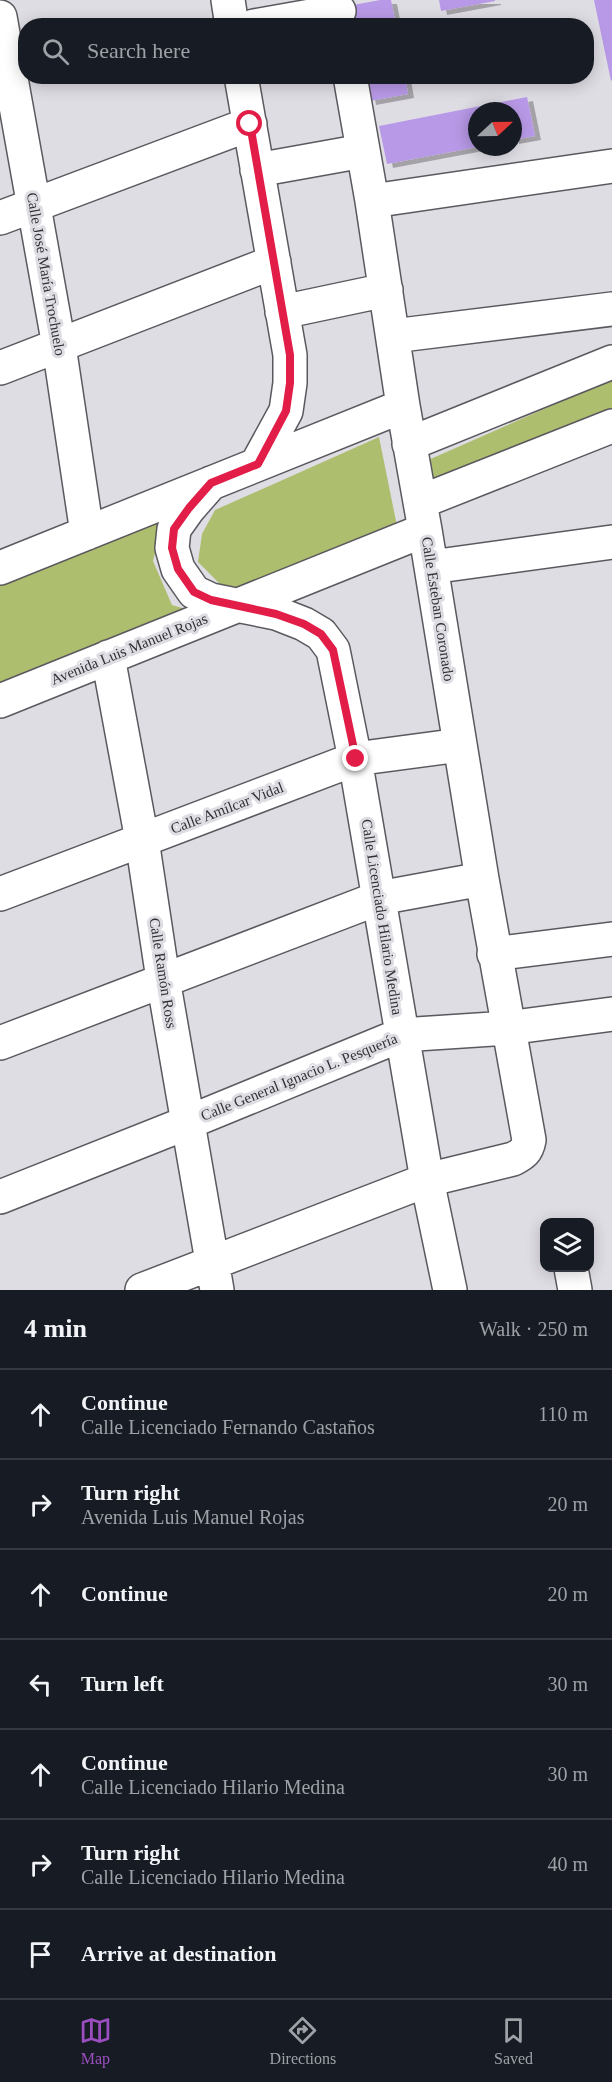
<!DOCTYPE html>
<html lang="en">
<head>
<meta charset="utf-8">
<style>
	body { margin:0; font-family:"Times New Roman",serif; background:#20242c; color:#f1f3f6 }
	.controls { position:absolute; right:18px; bottom:18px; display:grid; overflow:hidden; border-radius:12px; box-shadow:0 3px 15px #0003 }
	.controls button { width:54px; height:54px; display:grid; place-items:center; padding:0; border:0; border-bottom:2px solid #363941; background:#171b24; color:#f1f3f6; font:30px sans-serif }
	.compass { position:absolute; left:468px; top:102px; width:54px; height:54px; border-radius:50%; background:#171b24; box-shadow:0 3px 15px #0003; rotate:68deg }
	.stop { position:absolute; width:18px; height:18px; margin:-14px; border:4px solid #e11d48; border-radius:50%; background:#fff }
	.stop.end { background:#e11d48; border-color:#fff; box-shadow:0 2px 6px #0008 }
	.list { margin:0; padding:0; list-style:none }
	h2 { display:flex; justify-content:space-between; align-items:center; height:78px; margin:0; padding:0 24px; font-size:26px }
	h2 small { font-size:20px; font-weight:400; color:#9ea1a6 }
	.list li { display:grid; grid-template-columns:39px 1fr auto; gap:18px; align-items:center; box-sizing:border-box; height:90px; padding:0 24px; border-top:2px solid #363941 }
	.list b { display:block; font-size:22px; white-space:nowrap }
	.list p { margin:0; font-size:20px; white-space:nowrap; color:#9ea1a6 }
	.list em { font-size:20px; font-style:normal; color:#9ea1a6 }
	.icon { flex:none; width:33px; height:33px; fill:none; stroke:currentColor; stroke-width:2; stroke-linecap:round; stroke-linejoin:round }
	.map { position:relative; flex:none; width:612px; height:1290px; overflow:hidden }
	.search { position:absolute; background:#171b24; box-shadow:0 3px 15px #0003; left:18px; right:18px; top:18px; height:66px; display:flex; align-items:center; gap:15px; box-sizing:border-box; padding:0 21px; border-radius:24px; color:#9ea1a6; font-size:22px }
	.sheet { height:708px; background:#171b24 }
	nav { display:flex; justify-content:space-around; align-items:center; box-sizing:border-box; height:84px; border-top:2px solid #363941; background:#171b24; font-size:16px; color:#9ea1a6 }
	nav a { display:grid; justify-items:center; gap:3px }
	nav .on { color:#9b4ebf }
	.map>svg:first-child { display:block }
	.green { fill:#aebe6f }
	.building { fill:#b899e7; filter:url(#shadow) }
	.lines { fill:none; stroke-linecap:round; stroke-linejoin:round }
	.minor-casing { stroke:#5b595f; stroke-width:36 }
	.minor { stroke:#fff; stroke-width:33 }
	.route { stroke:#e11d48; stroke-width:8 }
	.labels { text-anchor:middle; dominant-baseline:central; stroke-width:6; stroke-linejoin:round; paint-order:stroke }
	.street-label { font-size:15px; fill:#313033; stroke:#dfdde4 }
</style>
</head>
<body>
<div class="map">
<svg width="612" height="1290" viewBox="0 0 612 1290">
	<defs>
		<filter id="shadow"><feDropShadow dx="6" dy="4" stdDeviation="0" flood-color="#0004"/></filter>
	</defs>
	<rect width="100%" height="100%" fill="#dfdde4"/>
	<!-- green -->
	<path class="green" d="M612,379V419L435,492L426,461Z
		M379,437L397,526L252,592L224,588L198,562L202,534L215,510Z
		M163,521L153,561L172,605L199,613L0,693V586Z"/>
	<!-- building -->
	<path class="building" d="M380,0H391L396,26H357L353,5Z
		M439,0H495V1L441,11Z
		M594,0H612V80L611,81Z
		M366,76H405L408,94L370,101Z
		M527,97L535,136L513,140V111H477V147L387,164L379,126Z"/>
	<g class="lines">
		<!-- minor casing -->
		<g class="minor-casing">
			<path id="minor" d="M228,0L232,26
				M0,17L59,346L87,533
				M254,26L339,11
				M241,76L290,355V383L286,411L257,464
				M257,170L363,151
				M372,201L612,166
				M0,218L250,124
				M282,312L386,290
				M393,336L612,309
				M0,368L274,262
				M409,444L612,362
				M211,483L189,508L174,529L172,548L178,569L194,592L211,600L276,613L304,624L321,634L333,650L355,759L427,1180L450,1290
				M420,502L612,426
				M431,567L612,542
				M0,568L403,406
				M108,657L142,840L163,979L217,1290
				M0,701L425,530
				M0,894L355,759L460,745
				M494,954L612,939
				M0,1043L379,898L482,879
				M0,1197L189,1122L401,1035L508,1028L612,1014
				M571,1268L575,1290
				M142,1290L427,1180L513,1159C523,1154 527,1151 529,1140L482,879L425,530L403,406L372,201L350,76"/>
		</g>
		<!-- minor -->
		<use href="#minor" class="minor"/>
	</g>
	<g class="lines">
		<!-- route -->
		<path class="route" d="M250,124L290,355V383L286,411L258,464L211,483L189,508L174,529L172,548L178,569L194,592L211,600L276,614L304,624L321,634L333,650L356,759"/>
	</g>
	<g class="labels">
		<!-- street labels -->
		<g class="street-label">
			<text transform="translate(46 274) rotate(80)">Calle José María Trochuelo</text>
			<text transform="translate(438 609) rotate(81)">Calle Esteban Coronado</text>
			<text transform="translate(129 649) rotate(-22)">Avenida Luis Manuel Rojas</text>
			<text transform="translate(227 808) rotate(-21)">Calle Amílcar Vidal</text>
			<text transform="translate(382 917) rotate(81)">Calle Licenciado Hilario Medina</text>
			<text transform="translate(163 973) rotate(81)">Calle Ramón Ross</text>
			<text transform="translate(299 1077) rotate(-22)">Calle General Ignacio L. Pesquería</text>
		</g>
	</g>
</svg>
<div class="controls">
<button><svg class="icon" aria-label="layers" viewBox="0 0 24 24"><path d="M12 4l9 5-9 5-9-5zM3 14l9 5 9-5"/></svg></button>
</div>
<svg class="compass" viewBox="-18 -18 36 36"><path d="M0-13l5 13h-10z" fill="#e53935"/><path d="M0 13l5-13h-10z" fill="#9ea1a6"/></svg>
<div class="stop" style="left:250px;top:124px"></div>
<div class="stop end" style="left:356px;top:759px"></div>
<div class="search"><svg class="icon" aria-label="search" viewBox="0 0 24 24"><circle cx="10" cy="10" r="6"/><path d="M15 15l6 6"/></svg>Search here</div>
</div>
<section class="sheet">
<h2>4 min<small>Walk · 250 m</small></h2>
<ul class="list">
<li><svg class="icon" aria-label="ahead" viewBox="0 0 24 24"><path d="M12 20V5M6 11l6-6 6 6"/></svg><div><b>Continue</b><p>Calle Licenciado Fernando Castaños</p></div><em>110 m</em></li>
<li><svg class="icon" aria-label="right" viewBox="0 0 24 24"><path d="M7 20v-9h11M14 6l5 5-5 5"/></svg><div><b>Turn right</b><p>Avenida Luis Manuel Rojas</p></div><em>20 m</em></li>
<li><svg class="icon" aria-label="ahead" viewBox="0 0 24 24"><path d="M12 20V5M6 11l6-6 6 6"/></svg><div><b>Continue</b></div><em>20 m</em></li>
<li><svg class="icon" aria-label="left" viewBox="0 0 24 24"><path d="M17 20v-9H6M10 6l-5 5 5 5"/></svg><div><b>Turn left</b></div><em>30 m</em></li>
<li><svg class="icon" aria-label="ahead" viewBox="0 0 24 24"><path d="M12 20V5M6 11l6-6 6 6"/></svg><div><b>Continue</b><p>Calle Licenciado Hilario Medina</p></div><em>30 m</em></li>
<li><svg class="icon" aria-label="right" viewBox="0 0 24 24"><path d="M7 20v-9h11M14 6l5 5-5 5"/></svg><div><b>Turn right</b><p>Calle Licenciado Hilario Medina</p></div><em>40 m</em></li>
<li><svg class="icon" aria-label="arrive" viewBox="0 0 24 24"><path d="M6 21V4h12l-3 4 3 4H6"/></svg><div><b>Arrive at destination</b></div></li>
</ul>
</section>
<nav>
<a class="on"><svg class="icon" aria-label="map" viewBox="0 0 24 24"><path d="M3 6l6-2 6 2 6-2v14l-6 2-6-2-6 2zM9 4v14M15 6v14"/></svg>Map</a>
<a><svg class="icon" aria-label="directions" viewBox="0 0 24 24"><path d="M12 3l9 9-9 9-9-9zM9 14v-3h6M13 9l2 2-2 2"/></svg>Directions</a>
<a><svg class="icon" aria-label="saved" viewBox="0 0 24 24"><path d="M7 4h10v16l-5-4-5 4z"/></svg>Saved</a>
</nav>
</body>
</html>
